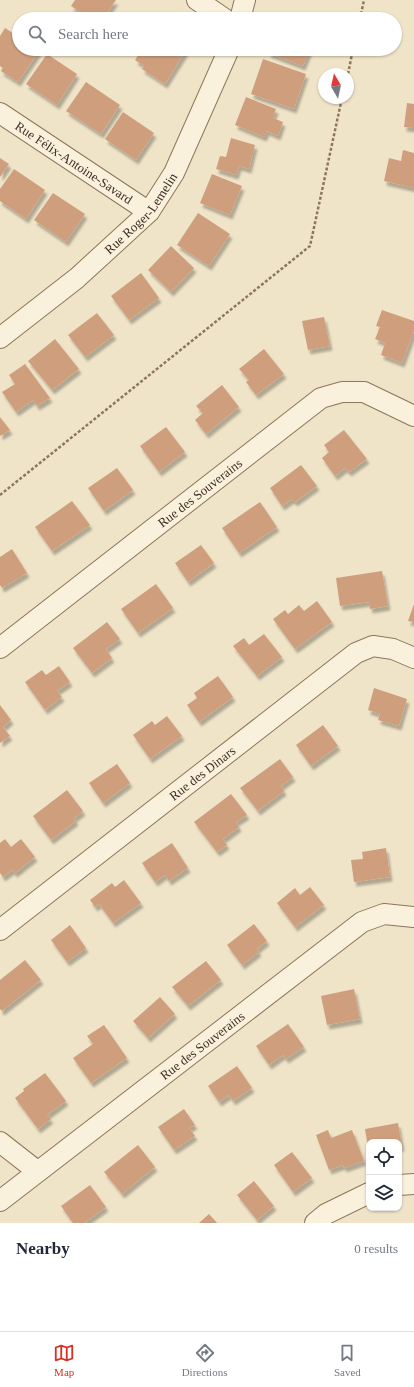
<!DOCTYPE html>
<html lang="en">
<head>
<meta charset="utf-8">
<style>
	body { margin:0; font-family:"Times New Roman",serif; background:#f6f6f7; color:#1f2937 }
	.controls { position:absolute; right:12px; bottom:12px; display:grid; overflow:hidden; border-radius:8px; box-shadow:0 1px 3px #0004 }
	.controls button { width:36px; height:36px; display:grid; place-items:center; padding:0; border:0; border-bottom:1px solid #e0e1e3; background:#fff; color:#1f2937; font:20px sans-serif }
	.compass { position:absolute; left:318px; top:68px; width:36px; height:36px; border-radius:50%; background:#fff; box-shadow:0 1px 3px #0004; rotate:351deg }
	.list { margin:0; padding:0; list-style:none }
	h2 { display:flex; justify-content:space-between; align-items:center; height:52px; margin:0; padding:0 16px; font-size:17px }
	h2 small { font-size:13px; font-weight:400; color:#747a83 }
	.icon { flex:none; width:22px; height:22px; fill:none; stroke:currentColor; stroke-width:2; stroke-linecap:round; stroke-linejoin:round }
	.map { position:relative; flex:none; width:414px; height:1223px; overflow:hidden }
	.search { position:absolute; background:#fff; box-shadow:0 1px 3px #0004; left:12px; right:12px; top:12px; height:44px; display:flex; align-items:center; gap:10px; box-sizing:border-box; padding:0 14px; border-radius:22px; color:#747a83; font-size:15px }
	.sheet { height:108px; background:#fff }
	nav { display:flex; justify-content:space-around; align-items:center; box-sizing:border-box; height:56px; border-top:1px solid #e0e1e3; background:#fff; font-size:11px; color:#747a83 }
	nav a { display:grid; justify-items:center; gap:2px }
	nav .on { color:#d93025 }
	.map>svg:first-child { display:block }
	.building { fill:#cf9f7d; filter:url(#shadow) }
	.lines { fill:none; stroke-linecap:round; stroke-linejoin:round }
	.street-casing { stroke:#8d765c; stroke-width:22 }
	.path { stroke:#8d765c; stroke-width:2.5; stroke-dasharray:3 2; stroke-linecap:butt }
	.street { stroke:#faf1dc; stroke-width:20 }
	.labels { text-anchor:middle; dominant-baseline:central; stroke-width:3.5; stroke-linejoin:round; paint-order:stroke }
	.street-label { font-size:13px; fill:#3d2e20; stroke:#f7eed8 }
</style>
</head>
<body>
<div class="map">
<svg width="414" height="1223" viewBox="0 0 414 1223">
	<defs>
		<filter id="shadow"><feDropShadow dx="2.5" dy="4.5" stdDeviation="1" flood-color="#0004"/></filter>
	</defs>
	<rect width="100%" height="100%" fill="#f0e4c8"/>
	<!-- building -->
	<path class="building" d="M75,0H116L103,19H91L71,6Z
		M5,28L19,37V49H37L39,51L18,82L1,71L3,68L0,66V36Z
		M142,49H187L165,84L142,69L144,66L135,60Z
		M270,49H310L303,66L268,53Z
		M47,54L77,74L57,105L26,84Z
		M263,59L306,74L294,109L251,94Z
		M86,82L120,105L101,134L66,111Z
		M246,97L276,109L273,118L283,122L278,136L267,131L264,137L235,125Z
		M407,103L414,104V128L404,127Z
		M123,112L154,133L136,160L105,139Z
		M231,138L255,145L249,169L239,166L236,175L216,169L220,156L226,157Z
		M403,150L414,153V188L384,181L389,158L401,161Z
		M0,158L9,164L0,177Z
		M14,169L45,190L26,219L0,201V189Z
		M212,174L242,186L230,215L200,203Z
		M53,193L85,214L66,242L34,220Z
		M198,213L230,234L209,266L177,245Z
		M171,246L194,268L171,292L148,270Z
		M141,273L159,298L129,320L111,296Z
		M382,310L414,321V331L402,363L381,355L385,343L375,339L380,327L376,326Z
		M97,313L114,335L85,357L68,335Z
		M324,317L330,346L308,350L302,321Z
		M55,339L79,369L52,390L28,361Z
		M264,349L284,374L256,395L246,382L249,380L239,369Z
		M25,364L50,398L37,406L33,400L16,412L2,392L15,384L9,375Z
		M222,385L239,407L206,434L195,420L203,413L196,406Z
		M0,417L10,430L0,436Z
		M166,427L185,452L159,472L140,446Z
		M344,430L367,459L349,472L345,468L335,476L322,458L329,452L324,445Z
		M301,465L317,486L295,502L292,499L282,506L270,488Z
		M117,468L133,490L104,511L88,488Z
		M72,501L90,525L52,551L35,527Z
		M260,502L277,527L239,553L222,528Z
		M201,545L214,563L188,582L175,563Z
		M12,549L27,573L2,588L0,585V557Z
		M382,571L388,606L370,609L369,602L340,606L336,578Z
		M156,584L173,608L138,633L121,609Z
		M317,601L332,622L295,649L273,619L285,610L288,614L299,605L304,611Z
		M414,604V622L408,621Z
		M107,622L120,639L106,649L112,658L92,673L73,648Z
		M264,634L282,657L257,676L233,646L244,638L249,645Z
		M59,666L70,682L57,691L62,697L45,710L25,682L42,670L46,675Z
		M218,676L233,697L199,722L187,705L197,698L194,693Z
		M374,688L407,699L399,726L378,720L380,714L368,710Z
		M0,705L11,720L3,727L10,736L0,743Z
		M167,716L182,736L150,759L133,735L152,721L155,725Z
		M323,725L338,746L311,766L296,745Z
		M280,759L293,777L281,786L284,791L258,811L240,788Z
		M117,764L130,783L103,803L89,783Z
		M67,790L83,811L74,818L76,821L51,840L33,816Z
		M231,794L247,815L236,822L239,827L223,839L227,845L217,852L194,822Z
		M5,839L11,847L21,839L35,857L15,873L12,870L3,877L0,873V843Z
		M172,843L188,868L169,881L165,875L155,882L142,863Z
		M386,848L390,877L354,882L351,860L363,859L362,852Z
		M124,880L141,903L113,923L99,904L95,907L90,900L112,883L115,887Z
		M310,887L324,905L295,927L277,903L295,888L300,895Z
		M254,924L267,941L257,949L259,952L242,965L227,945Z
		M70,925L86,948L67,962L51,940Z
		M25,960L41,980L2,1011L0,1009V980Z
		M206,961L221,980L188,1006L172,987Z
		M354,989L360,1019L327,1025L321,996Z
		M160,997L175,1014L148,1038L133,1021Z
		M288,1024L304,1047L286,1059L283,1055L269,1065L256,1046Z
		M104,1025L127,1058L91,1083L73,1058L93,1044L87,1036Z
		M237,1066L252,1088L233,1101L229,1095L219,1102L208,1086Z
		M45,1073L66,1101L47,1115L51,1119L38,1129L15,1098L24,1091L23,1089Z
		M184,1109L195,1125L189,1128L195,1136L174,1150L158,1127Z
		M398,1123L402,1147H399V1142H369L368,1148L365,1129Z
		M328,1130L331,1138L352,1130L364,1161L344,1168L343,1165L329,1170L316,1135Z
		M138,1145L155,1167L122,1194L104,1172Z
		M292,1152L312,1178L293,1192L274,1165Z
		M254,1181L274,1206L257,1220L237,1195Z
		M90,1185L106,1207L84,1223H73L61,1206Z
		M209,1214L217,1223H199Z"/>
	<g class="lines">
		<!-- street casing -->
		<g class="street-casing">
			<g id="street">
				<path d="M197,0L225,19"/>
				<path d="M240,19L245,0"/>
				<path id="s1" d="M0,113L149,212"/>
				<path id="s2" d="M0,338L77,278L149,212L174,173L229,49"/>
				<path id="s3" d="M0,648L321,398L342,392H364L414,416"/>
				<path id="s4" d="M0,930L356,653L373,646L393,649L414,658"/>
				<path d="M0,1142L37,1171"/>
				<path d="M399,1185L414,1184"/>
				<path id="s5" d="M0,1201L362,922L384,914L414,917"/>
				<path d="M315,1223L326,1214L369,1193"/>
			</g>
		</g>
		<!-- path -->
		<path class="path" d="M360,19L364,0
			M348,74L353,49
			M0,495L310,246L342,98"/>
		<!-- street -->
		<use href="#street" class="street"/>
	</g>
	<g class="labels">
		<!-- street labels -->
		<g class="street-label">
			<text stroke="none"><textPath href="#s1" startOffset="89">Rue Félix-Antoine-Savard</textPath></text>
			<text stroke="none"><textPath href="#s2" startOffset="189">Rue Roger-Lemelin</textPath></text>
			<text stroke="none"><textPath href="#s3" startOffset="253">Rue des Souverains</textPath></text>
			<text stroke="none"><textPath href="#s4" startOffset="256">Rue des Dinars</textPath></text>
			<text stroke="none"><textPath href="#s5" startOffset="255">Rue des Souverains</textPath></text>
		</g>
	</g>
</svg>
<div class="controls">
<button><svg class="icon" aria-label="locate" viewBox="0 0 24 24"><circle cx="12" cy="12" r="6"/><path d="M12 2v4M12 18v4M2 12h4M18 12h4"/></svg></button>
<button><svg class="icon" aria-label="layers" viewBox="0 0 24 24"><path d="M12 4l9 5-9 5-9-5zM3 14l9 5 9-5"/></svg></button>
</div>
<svg class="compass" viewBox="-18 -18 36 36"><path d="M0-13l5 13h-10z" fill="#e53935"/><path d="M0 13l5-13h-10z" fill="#747a83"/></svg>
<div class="search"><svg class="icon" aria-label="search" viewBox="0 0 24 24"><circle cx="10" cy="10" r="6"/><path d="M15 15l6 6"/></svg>Search here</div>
</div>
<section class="sheet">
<h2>Nearby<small>0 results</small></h2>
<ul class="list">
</ul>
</section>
<nav>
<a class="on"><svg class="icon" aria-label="map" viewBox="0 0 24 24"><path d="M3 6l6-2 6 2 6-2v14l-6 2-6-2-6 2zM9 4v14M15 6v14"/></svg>Map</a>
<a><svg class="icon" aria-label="directions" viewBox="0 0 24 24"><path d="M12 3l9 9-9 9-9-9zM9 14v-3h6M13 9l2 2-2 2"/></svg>Directions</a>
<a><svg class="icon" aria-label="saved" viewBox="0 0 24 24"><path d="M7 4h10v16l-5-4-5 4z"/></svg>Saved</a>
</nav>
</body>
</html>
